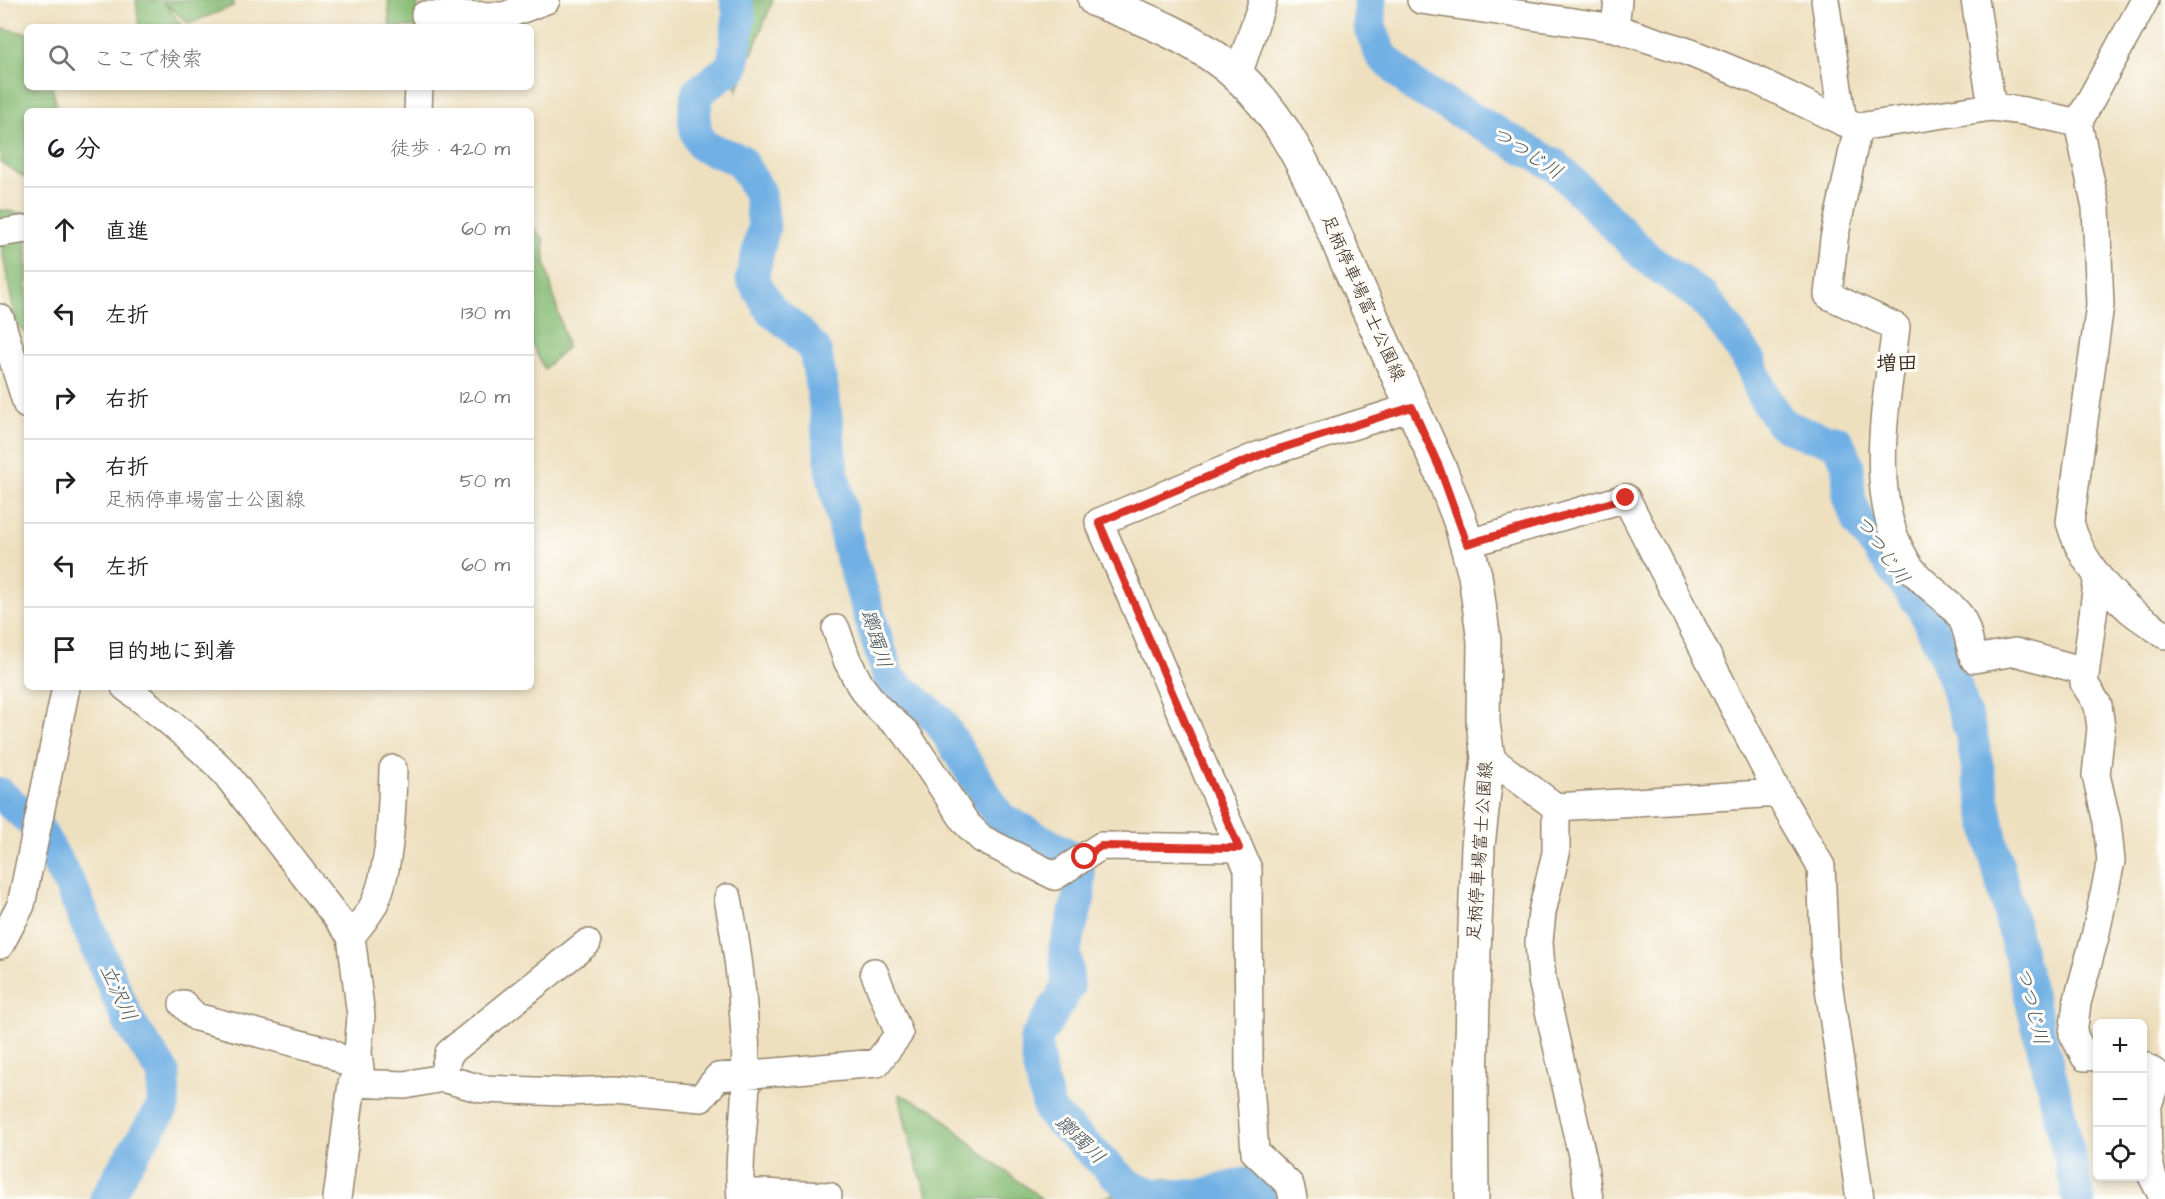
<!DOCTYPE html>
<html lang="ja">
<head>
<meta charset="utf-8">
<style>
	body { margin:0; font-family:"Architects Daughter","Klee One",sans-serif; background:#f2f2f2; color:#202124 }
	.controls { position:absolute; right:18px; bottom:18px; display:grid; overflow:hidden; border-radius:9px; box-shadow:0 3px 9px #0003 }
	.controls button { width:54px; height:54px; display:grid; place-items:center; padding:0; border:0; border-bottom:2px solid #e0e0e0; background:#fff; color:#202124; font:30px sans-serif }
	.stop { position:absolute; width:18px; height:18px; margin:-14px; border:4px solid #d93025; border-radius:50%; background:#fff }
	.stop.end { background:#d93025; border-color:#fff; box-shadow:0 2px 6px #0008 }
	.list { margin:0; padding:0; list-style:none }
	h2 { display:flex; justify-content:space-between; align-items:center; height:78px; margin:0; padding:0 24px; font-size:26px }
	h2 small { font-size:20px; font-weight:400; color:#757577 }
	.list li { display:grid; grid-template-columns:39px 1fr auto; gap:18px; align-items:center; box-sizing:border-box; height:84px; padding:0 24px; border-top:2px solid #e0e0e0 }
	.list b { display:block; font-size:22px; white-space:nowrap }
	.list p { margin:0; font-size:20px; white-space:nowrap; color:#757577 }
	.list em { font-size:20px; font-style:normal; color:#757577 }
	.icon { flex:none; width:33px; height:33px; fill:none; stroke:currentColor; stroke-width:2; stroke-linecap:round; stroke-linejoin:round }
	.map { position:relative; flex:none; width:2165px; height:1199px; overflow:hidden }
	.search { position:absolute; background:#fff; box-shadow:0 3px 9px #0003; left:24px; top:24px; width:510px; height:66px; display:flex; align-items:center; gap:15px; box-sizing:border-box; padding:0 21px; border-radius:9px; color:#757577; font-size:22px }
	.panel { position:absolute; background:#fff; box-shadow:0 3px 9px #0003; left:24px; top:108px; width:510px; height:582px; border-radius:9px }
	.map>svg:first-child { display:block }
	.forest { fill:#88bc76; stroke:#62734a; stroke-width:1.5 }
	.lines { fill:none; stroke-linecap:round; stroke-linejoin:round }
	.river { stroke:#71b0e4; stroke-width:33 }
	.minor-casing { stroke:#94856e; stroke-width:30 }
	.major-casing { stroke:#94856e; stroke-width:36 }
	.minor { stroke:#fff; stroke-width:27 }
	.major { stroke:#fff; stroke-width:33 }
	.route { stroke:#d93025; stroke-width:8 }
	.labels { text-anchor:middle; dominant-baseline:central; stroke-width:6; stroke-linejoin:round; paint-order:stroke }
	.street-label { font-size:18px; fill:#3b2a1e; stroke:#fdfcf7 }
	.water-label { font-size:20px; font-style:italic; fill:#4e5963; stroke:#fdfcf7 }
	.quarter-label { font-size:21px; font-weight:bold; fill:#3b2a1e; stroke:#fdfcf7 }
</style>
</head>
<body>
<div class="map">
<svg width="2165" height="1199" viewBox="0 0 2165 1199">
	<rect width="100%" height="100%" fill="#fdfcf7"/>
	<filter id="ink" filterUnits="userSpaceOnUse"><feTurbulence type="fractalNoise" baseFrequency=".0167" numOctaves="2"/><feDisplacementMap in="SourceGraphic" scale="12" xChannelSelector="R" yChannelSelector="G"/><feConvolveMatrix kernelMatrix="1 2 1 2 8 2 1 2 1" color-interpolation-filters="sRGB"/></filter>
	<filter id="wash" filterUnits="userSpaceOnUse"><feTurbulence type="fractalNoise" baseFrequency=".008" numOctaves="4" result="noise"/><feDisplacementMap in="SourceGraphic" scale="24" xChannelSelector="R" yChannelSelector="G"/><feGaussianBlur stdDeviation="1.35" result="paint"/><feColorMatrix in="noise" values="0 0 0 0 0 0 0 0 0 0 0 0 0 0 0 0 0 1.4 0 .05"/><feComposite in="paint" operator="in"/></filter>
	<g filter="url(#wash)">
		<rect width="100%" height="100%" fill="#eee0bf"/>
		<!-- forest -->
		<path class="forest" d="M136,0H233V6L189,24L164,2L181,25L139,27Z
			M388,0H417L420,27H390Z
			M725,0H773L737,91Z
			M0,28L27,33V87H52L58,111H27V179L0,162Z
			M0,210L27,214V336L16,323L0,241Z
			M531,225L544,240L545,262L567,347L544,369L531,342Z
			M899,1094L934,1110L984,1155L1042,1199H930C914,1165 907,1131 899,1094Z
			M1166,1178L1212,1193V1199H1099Z"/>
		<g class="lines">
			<!-- river -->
			<path class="river" d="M736,0L739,14L733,66L698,92C694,112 691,128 703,146L740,160L760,194L764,226L752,278L771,310L795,329L815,350L824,399L832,470L848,546L889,679L939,720L1000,818L1063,852L1079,874V897L1065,948L1068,987L1036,1039L1039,1069L1050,1112L1128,1186L1155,1195L1199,1196L1249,1183L1265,1189L1268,1199
				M1370,0V27L1381,55L1414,86L1556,166L1646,257L1703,298L1717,314L1751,363L1762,394L1781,423L1805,434L1838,442L1848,466L1849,497L1858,522L1921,605L1945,654L1971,733L1992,843L2056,1099L2079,1199
				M0,794L36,825L71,887L128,1020L164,1074L163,1107L120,1174L106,1199"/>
		</g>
	</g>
	<g filter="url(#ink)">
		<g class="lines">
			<!-- minor casing -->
			<g class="minor-casing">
				<path id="minor" d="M1421,0L1615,28L1691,53L1752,78L1843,122L1858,127L1992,107L2024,111L2078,123
					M1825,0L1843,122
					M1975,0L1992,107
					M2145,0L2078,123L2096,207L2100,305L2070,522C2079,556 2104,587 2130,610C2141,619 2154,627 2165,635
					M425,15L504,16L546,0
					M1615,28L1618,0
					M1238,75L1263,0
					M418,111L419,87
					M1858,127L1834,239L1828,295L1896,327C1887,401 1865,497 1908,564C1921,584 1946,597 1960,616C1967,625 1970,648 1974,659L2015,652L2085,671
					M0,233L27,229
					M0,318L27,405
					M1466,544L1626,498L1778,793L1821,866L1825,961L1860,1199
					M836,629L847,660L860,685L877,707L906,733L966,823L982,839L1055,876L1101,846L1239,848
					M125,687C161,714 196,742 226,774L351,936L361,1016L358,1052L360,1070L352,1083L337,1199
					M1488,757L1556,807V853L1542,912L1539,942L1542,980L1583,1160L1589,1199
					M1556,807L1778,793
					M728,898C739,955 746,1016 746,1075C746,1116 737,1158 741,1199
					M351,936C359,926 370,914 375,902C391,866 392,808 393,769
					M587,943L449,1053L442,1078L482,1089L565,1092L613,1090L701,1098L718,1077L877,1063L899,1034L874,972
					M0,945L21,905L66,687
					M183,1004L196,1017L327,1051L360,1070
					M2098,1056L2085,1057L2073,1034L2077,1003L2095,937L2111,861L2107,822L2096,775L2101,728L2098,705L2084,683L2098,576
					M2142,1065L2158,1075L2147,1108L2148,1156L2152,1176L2164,1199
					M352,1083L405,1085L442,1078
					M741,1192L828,1196
					M1293,1199L1290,1185L1255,1152L1249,1072L1248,869L1099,522L1260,455L1412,407"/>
			</g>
			<!-- major casing -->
			<g class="major-casing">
				<path id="major" d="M1095,0C1145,19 1198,39 1238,76C1295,128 1320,202 1351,271C1380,337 1410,403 1440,469L1460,521L1475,575L1484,641L1483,723L1488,757L1478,846L1474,953L1471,1089L1472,1199"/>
			</g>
			<!-- minor -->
			<use href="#minor" class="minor"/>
			<!-- major -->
			<use href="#major" class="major"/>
		</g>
	</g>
	<g class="lines" filter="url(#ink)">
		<!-- route -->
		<path class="route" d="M1085,857L1101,846L1239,848L1099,522L1260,455L1412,407L1440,469L1467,544L1626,498"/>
	</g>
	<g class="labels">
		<!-- street labels -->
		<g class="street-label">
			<text transform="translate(1363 298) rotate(66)">足柄停車場富士公園線</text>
			<text transform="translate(1480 851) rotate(-86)">足柄停車場富士公園線</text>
		</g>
		<!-- water labels -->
		<g class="water-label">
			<text transform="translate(1527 153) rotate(33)">つつじ川</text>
			<text transform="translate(1882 550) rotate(55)">つつじ川</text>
			<text transform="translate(876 639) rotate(73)">躑躅川</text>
			<text transform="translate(118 993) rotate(65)">立沢川</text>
			<text transform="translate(2032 1006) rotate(76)">つつじ川</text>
			<text transform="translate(1080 1140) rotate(44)">躑躅川</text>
		</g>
		<!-- quarter labels -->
		<g class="quarter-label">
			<text x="1897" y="363">増田</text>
		</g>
	</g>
</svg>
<div class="controls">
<button>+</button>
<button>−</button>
<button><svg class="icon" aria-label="locate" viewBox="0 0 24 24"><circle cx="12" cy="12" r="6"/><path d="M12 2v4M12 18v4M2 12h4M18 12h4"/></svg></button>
</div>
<div class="stop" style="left:1085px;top:857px"></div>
<div class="stop end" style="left:1626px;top:498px"></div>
<div class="search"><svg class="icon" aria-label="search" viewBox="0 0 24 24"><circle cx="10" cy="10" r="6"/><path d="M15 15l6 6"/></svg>ここで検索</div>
<section class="panel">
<h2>6 分<small>徒歩 · 420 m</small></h2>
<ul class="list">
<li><svg class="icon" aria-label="ahead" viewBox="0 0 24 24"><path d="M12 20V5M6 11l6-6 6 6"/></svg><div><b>直進</b></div><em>60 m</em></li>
<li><svg class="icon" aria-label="left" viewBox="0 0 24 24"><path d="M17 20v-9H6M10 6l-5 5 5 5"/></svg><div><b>左折</b></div><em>130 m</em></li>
<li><svg class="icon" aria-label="right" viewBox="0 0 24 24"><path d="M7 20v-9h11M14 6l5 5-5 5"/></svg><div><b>右折</b></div><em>120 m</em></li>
<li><svg class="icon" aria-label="right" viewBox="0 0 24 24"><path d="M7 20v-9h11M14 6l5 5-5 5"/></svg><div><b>右折</b><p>足柄停車場富士公園線</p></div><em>50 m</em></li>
<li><svg class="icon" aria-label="left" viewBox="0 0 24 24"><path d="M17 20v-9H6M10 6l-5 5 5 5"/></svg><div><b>左折</b></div><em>60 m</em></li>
<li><svg class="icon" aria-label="arrive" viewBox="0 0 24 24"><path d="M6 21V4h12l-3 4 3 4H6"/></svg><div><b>目的地に到着</b></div></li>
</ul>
</section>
</div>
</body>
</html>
